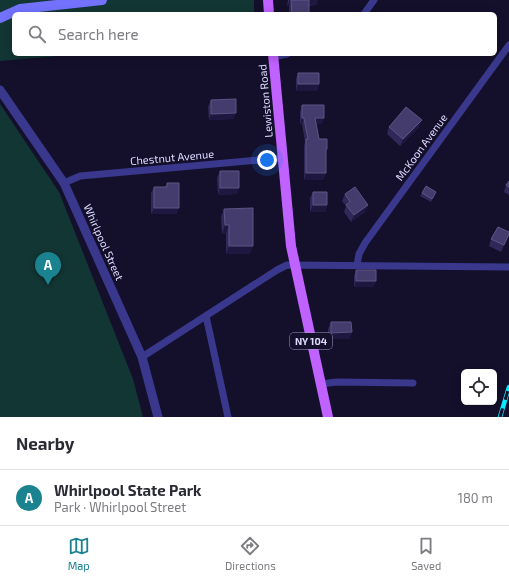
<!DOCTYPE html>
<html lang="en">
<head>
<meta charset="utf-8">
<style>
	body { margin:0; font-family:"Exo 2",sans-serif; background:#f7f7f7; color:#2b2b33 }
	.controls { position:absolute; right:12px; bottom:12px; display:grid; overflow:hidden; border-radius:6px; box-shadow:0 2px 10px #0003 }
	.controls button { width:36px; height:36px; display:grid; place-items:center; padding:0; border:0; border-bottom:1px solid #e1e1e2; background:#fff; color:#2b2b33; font:20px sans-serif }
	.you { position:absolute; left:267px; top:160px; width:14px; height:14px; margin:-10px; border:3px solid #fff; border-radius:50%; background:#1a73e8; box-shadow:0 0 0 6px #1a73e833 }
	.badge { display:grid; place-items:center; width:26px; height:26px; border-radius:50%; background:#1b828f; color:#fff; font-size:13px; font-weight:700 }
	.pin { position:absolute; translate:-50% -33px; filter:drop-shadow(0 1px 2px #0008) }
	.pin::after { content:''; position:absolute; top:21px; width:14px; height:12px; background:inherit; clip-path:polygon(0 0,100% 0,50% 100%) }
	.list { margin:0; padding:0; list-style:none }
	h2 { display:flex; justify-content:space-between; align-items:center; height:52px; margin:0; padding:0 16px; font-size:17px }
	h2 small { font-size:13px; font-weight:400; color:#7c7c81 }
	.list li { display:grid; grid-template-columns:26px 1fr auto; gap:12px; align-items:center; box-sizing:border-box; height:56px; padding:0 16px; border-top:1px solid #e1e1e2 }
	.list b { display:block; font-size:15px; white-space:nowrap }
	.list p { margin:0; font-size:13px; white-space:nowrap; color:#7c7c81 }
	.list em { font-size:13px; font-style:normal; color:#7c7c81 }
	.icon { flex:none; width:22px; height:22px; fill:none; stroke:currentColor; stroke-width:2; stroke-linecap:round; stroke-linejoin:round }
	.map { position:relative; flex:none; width:509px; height:417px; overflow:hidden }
	.search { position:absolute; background:#fff; box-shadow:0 2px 10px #0003; left:12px; right:12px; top:12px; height:44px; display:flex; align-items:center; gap:10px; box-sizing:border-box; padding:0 14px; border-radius:6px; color:#7c7c81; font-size:15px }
	.sheet { height:108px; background:#fff }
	nav { display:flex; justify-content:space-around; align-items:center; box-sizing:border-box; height:56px; border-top:1px solid #e1e1e2; background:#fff; font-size:11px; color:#7c7c81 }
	nav a { display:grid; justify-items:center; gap:2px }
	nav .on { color:#1b828f }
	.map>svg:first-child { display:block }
	.green { fill:#123634 }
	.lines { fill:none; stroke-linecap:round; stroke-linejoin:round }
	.minor { stroke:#39388d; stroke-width:7 }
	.tertiary { stroke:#39388d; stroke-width:9 }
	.secondary { stroke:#7272ff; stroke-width:10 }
	.primary { stroke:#c062ff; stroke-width:10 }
	.rail-casing { stroke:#07edff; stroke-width:4.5 }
	.rail { stroke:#14102c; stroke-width:3; stroke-dasharray:9; stroke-linecap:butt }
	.wall { fill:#31285a }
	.shaded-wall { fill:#1e1740 }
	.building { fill:#443c6c; stroke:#5c5583 }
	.labels { text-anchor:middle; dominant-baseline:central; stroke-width:3; stroke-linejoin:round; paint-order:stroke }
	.shield { fill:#14102c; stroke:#a19ec0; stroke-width:1 }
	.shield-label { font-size:10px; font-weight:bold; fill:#dedbff }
	.street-label { font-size:11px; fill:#dedbff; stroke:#14102c }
</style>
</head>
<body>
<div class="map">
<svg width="509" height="417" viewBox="0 0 509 417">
	<rect width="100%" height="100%" fill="#14102c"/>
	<!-- green -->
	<path class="green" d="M0,0H254V14H14V54H81L0,61Z
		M0,104L59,192L133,379L143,417H0Z"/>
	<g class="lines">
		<!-- minor -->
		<path class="minor" d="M364,14L374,0
			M273,57L287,54
			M64,183L80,176L282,158
			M357,265L359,254L365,243L509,45
			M206,316L228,417
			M142,357L277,270L287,265L509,267
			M320,384L337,382L413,383"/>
		<!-- tertiary -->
		<path class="tertiary" d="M0,90L64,183L142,357L158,417"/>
		<!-- secondary -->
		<path class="secondary" d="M0,18L20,9L102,0"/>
		<!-- primary -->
		<path class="primary" d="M268,0L269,14
			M273,54L291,246L328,417"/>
		<!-- rail casing -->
		<g class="rail-casing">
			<path id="rail" d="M500,417L509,387"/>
		</g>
		<!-- rail -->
		<use href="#rail" class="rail"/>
	</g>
	<!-- wall -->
	<path class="wall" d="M288,0H318L316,5L309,6V14H289V6H287Z
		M298,73L319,84L317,91H296V79Z
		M211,100L234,119L209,120L208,107Z
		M302,105L324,118L321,124H316L319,139L327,149L326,153V173L323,180H304V146L305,142L302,124H300V112Z
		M389,127H419L400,146L387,134Z
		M220,171L237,194L218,195L217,178Z
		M509,181V195L504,192L506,185Z
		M167,183L177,214H151V193L154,187H165Z
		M313,192L327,205L325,212H310V198Z
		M436,192L431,202L420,196L422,193Z
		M345,194L368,205L365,212L351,222L344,212L346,206L342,201Z
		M224,209L250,254H226V234H222L221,217Z
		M509,232V235L507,239L501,252L489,246L491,239Z
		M356,270L376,281L373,287H354V276Z
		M331,322L352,332L349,339H328V329Z"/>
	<!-- shaded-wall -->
	<path class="shaded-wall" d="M290,0H291L289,6H287Z
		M308,0H318L316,5L306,6Z
		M298,84H319L317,91H296Z
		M236,113L234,119L209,120L211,114Z
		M302,118H304L302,124H300Z
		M315,118H324L321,124H312Z
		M422,120L419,127L400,146L403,139Z
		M306,173H326L323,180H304Z
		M220,188H239L237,194L218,195Z
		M313,205H327L325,212H310Z
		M368,205L365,212L351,222L354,215Z
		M154,208H179L177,214H151Z
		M225,225H229L226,234H222Z
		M229,246H253L250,254H226Z
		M356,281H376L373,287H354Z
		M352,332L349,339H328L331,333Z"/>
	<!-- building -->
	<path class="building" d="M291,0H309V14H292Z
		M298,73H319V84H298Z
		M236,99V113L211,114V100Z
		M302,105H324V118H315L319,139H327V149H326V173H306V139H308L304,118H302Z
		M406,107L422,120L403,139L389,127Z
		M220,171H239V188H220Z
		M509,181V187L506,185Z
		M167,183H179V208H154V187H167Z
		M426,186L436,192L432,199L422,193Z
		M355,187L368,205L354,215L346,205L350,202L345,194Z
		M313,192H327V205H313Z
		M253,208V246H229V225H225L224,209Z
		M498,227L509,232V234L504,245L491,239Z
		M356,270H376V281H356Z
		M331,322H351L352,332L331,333Z"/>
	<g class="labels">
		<!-- shield labels -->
		<rect class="shield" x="290" y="333" width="42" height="16" rx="3"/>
		<g class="shield-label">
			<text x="311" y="341">NY 104</text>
		</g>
		<!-- street labels -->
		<g class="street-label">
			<text transform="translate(265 101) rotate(-95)">Lewiston Road</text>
			<text transform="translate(421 147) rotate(-54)">McKoon Avenue</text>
			<text transform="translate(172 157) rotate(-5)">Chestnut Avenue</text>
			<text transform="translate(104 242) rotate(66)">Whirlpool Street</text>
		</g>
	</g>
</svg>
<div class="controls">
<button><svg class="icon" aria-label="locate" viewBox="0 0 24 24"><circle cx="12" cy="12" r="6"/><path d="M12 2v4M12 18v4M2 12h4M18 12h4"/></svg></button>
</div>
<div class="you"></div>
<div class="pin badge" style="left:48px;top:285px">A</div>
<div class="search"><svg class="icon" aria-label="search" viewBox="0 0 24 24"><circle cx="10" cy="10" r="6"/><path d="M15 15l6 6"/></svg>Search here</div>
</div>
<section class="sheet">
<h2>Nearby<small></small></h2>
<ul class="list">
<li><span class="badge">A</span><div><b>Whirlpool State Park</b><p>Park · Whirlpool Street</p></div><em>180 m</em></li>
</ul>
</section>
<nav>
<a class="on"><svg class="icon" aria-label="map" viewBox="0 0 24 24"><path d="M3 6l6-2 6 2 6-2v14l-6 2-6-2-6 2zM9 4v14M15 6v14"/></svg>Map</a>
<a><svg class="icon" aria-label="directions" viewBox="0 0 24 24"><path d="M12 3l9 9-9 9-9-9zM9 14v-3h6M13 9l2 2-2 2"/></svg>Directions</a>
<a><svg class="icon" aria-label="saved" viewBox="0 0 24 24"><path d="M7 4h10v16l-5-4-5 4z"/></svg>Saved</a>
</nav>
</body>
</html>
